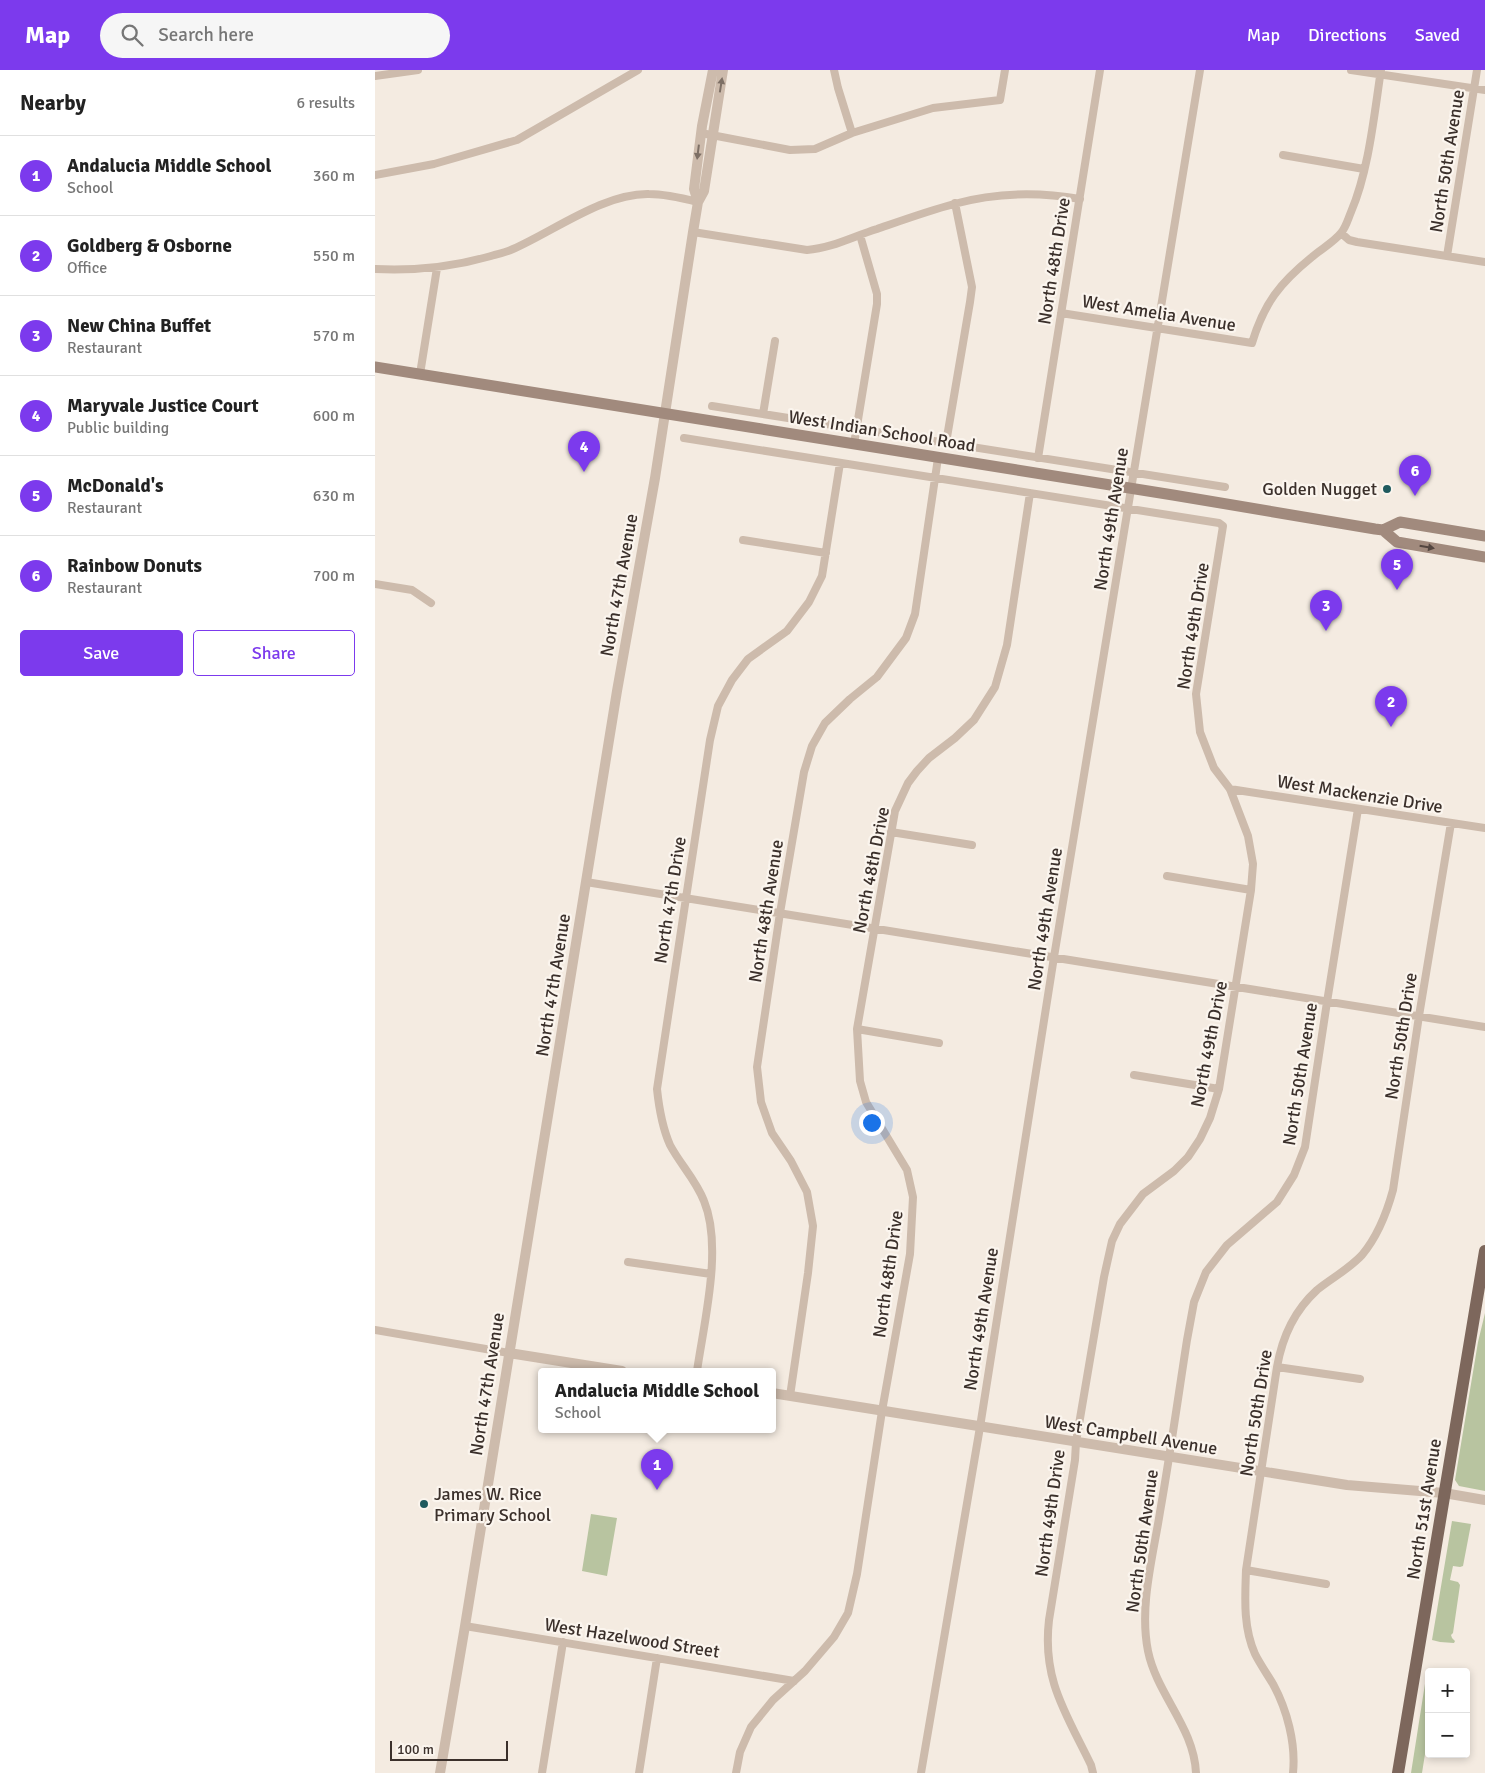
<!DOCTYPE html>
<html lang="en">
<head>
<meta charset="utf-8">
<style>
	body { margin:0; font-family:Signika,sans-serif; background:#f6f6f6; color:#222 }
	.controls { position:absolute; right:15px; bottom:15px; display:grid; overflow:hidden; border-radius:5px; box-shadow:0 2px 8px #0003 }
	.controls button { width:45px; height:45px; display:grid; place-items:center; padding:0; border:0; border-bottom:1px solid #e0e0e0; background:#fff; color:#222; font:25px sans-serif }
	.scale { position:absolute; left:15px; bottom:12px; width:118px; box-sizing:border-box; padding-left:5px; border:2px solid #3b302b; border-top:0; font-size:14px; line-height:18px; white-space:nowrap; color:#3b302b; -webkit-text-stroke:4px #fbf5ee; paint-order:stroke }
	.you { position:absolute; left:496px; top:1052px; width:18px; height:18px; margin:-12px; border:4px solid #fff; border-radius:50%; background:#1a73e8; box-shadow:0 0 0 8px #1a73e833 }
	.badge { display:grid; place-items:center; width:32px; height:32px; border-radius:50%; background:#7c3aed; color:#fff; font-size:16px; font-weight:700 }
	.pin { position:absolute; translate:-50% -41px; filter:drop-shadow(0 1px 2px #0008) }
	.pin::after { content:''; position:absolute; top:26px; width:18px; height:15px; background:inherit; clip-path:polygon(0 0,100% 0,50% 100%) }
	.popup { position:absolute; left:163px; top:1298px; width:238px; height:65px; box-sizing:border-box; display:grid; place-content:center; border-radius:5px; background:#fff; filter:drop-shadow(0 1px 4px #0005); font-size:16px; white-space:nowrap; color:#767676 }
	.popup b { font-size:19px; color:#222 }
	.popup::after { content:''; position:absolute; left:50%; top:100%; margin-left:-10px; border:10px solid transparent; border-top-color:#fff }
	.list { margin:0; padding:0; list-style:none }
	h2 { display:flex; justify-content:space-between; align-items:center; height:65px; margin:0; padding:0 20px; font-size:21px }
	h2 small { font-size:16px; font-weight:400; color:#767676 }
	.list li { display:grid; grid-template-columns:32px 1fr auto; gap:15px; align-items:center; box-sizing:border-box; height:80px; padding:0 20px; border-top:1px solid #e0e0e0 }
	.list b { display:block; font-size:19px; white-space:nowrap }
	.list p { margin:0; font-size:16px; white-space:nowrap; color:#767676 }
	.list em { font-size:16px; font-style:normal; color:#767676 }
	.actions { display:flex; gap:10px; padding:15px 20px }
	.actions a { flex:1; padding:11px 0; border:1px solid #7c3aed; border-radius:5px; text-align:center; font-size:18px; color:#7c3aed }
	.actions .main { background:#7c3aed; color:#fff }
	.icon { flex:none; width:28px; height:28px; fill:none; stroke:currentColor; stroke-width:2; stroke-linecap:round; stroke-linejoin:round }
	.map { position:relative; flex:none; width:1110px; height:1703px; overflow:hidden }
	header { display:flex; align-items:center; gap:30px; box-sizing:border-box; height:70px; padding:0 25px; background:#7c3aed; color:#fff }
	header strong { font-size:24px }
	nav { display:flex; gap:28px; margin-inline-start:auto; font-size:18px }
	.search { width:350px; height:45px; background:#f6f6f6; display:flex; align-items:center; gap:12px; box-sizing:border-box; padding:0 18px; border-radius:28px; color:#767676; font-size:19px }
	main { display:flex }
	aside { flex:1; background:#fff }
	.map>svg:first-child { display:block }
	.green { fill:#b8c4a0 }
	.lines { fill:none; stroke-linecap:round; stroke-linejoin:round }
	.minor { stroke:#cdbbac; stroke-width:8 }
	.tertiary { stroke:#cdbbac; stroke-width:10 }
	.secondary { stroke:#a18a7d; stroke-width:11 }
	.primary { stroke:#7d675c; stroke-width:12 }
	.oneway { fill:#7d6f65 }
	.oneway2 { fill:#544640 }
	.poi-dot { fill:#1f5a5e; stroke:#fbf5ee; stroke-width:2 }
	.labels { text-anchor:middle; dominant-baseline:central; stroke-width:4.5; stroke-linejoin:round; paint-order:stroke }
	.street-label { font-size:18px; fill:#3b302b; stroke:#fbf5ee }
	.poi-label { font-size:18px; fill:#3b302b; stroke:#fbf5ee; text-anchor:end }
</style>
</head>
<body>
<header>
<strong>Map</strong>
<div class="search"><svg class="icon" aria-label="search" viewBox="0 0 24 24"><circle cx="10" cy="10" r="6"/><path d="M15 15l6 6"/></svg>Search here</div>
<nav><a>Map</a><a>Directions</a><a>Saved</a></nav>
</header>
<main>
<aside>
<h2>Nearby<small>6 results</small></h2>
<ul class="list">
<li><span class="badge">1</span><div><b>Andalucia Middle School</b><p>School</p></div><em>360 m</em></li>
<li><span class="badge">2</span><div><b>Goldberg &amp; Osborne</b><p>Office</p></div><em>550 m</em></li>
<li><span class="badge">3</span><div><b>New China Buffet</b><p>Restaurant</p></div><em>570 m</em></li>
<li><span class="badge">4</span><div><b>Maryvale Justice Court</b><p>Public building</p></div><em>600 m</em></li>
<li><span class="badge">5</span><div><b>McDonald's</b><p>Restaurant</p></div><em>630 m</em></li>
<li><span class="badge">6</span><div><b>Rainbow Donuts</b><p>Restaurant</p></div><em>700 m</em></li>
</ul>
<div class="actions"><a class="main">Save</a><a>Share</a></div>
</aside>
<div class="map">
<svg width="1110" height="1703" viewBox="0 0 1110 1703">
	<rect width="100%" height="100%" fill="#f4ebe1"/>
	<!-- green -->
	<path class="green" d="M1110,1243V1421L1084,1416L1080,1410L1103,1272Z
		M216,1444L242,1448L232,1506L207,1501Z
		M1077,1451L1096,1454L1088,1496L1085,1497L1078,1496L1075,1510L1083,1512L1085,1515L1078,1563L1076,1565L1077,1568L1080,1571L1079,1573L1065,1572L1057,1570Z
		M1052,1601L1055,1602L1054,1659L1047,1703H1036Z"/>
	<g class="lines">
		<!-- minor -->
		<path class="minor" d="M459,0L463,18L477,63
			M976,0L1110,20
			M0,6L43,0
			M326,63L415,80L440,79L477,63L558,38L625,30L630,0
			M908,85L989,99
			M0,105L59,94L142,70L263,0
			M318,162L432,180C457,178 479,166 502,159C528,150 553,141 579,134C619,123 664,122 705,129
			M966,163L974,170L982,172L1110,192
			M1072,186L1102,0
			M0,199C40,201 78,197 116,186C123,184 131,182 138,179C179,161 229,123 274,124C290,124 307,128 323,132
			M686,243L877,273C889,233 905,213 937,187C946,179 959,172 966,163C971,157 973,149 976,142C994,100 999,45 1006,0
			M45,304L62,198
			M337,336L850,417
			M388,344L400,271
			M309,368L844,453L848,456L821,624L825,662L839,698L855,719L873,766L878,794L876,820L844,1019L835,1048L825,1069L813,1087L799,1101L768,1124L745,1154L737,1171L729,1207L701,1372L700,1390L674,1550C667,1610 691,1643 716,1695L718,1703
			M571,373L595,232L597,217L580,133
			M479,374L502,234V224L485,165
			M663,388L725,0
			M368,470L451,483
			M0,514L37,520L56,533
			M855,719L1110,758
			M516,762L597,775
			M792,806L876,820
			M211,812L1110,957
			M482,959L564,973
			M759,1005L844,1019
			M253,1192L336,1204
			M0,1260L134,1283
			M902,1297L985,1309
			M322,1301C329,1252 348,1177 329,1131C321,1110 305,1094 295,1075C287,1057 284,1038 282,1019L335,670L343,636L357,610L373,589L412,561L434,532L447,506L465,393
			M415,1326L433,1203L438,1156L432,1122L416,1091L397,1063L386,1032L382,997L405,843L429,702L437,676L450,653L475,629L502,607L531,568L540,544L563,388
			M871,1500L951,1514
			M90,1556L419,1611
			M167,1703L188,1572
			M264,1703L282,1588
			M361,1703L365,1682L376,1657L398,1630L430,1601L459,1567L473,1543L482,1504L507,1341L535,1184L538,1127L532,1100L491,1032L485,1011L482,959L520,741L533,713L542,701L554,688L580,668L599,650L620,617L632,575L655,423
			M546,1703L605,1357L679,887L825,0
			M821,1703C819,1657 782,1625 773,1581C764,1536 778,1487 785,1442C795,1385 803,1328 812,1270L819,1232L831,1202L852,1175L902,1132L919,1105L930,1077L952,932L983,739
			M918,1703C921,1673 912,1640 898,1614C892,1604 885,1594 880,1584C868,1557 870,1528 871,1500L902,1297C907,1268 920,1240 942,1220C957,1208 974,1199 987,1185C1002,1167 1012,1142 1018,1120L1044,946L1076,753"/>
		<!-- tertiary -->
		<path class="tertiary" d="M323,132L319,119L327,56L338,0
			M134,1283L247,1301
			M397,1323L972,1415L1069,1423L1110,1430
			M65,1703L90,1556L242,621L280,408L318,162L323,132L329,121L348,0"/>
		<!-- secondary -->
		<path class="secondary" d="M0,297L798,425L1000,459L1008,460L1022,472L1110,487
			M1008,460L1025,452L1110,466"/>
		<!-- primary -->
		<path class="primary" d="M1023,1703L1110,1181"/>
	</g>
	<!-- one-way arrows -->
	<defs><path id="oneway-solid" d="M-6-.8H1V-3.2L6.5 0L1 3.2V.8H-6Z" transform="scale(1.25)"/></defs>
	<g class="oneway">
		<use href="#oneway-solid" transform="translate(346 15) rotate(-81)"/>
		<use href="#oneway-solid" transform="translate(323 82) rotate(97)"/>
	</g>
	<use class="oneway2" href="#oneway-solid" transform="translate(1052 477) rotate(10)"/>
	<!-- markers -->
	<g class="poi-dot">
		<circle cx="1012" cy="419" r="5"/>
		<circle cx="49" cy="1434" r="5"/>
	</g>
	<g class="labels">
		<!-- street labels -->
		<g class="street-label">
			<text transform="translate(1072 91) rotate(-81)">North 50th Avenue</text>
			<text transform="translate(679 191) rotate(-81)">North 48th Drive</text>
			<text transform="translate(784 243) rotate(9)">West Amelia Avenue</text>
			<text transform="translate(507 361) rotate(9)">West Indian School Road</text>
			<text transform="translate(736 449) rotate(-81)">North 49th Avenue</text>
			<text transform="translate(244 515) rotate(-80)">North 47th Avenue</text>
			<text transform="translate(818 556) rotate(-81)">North 49th Drive</text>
			<text transform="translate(985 724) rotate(9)">West Mackenzie Drive</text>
			<text transform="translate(496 800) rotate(-79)">North 48th Drive</text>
			<text transform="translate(295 830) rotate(-81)">North 47th Drive</text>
			<text transform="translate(391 841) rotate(-81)">North 48th Avenue</text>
			<text transform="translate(670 849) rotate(-81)">North 49th Avenue</text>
			<text transform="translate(178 915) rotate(-81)">North 47th Avenue</text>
			<text transform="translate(1026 966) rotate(-81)">North 50th Drive</text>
			<text transform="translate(834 974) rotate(-79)">North 49th Drive</text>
			<text transform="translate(925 1004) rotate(-81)">North 50th Avenue</text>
			<text transform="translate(513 1204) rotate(-82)">North 48th Drive</text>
			<text transform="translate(606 1249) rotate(-81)">North 49th Avenue</text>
			<text transform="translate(112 1314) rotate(-81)">North 47th Avenue</text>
			<text transform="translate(881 1343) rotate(-81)">North 50th Drive</text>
			<text transform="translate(756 1365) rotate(9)">West Campbell Avenue</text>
			<text transform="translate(1049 1439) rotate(-81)">North 51st Avenue</text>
			<text transform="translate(675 1443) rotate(-82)">North 49th Drive</text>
			<text transform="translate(767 1471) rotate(-82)">North 50th Avenue</text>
			<text transform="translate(257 1568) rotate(9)">West Hazelwood Street</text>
		</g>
		<!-- poi labels -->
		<g class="poi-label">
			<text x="1002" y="419">Golden Nugget</text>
			<text x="59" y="1424" text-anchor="start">James W. Rice<tspan x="59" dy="21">Primary School</tspan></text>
		</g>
	</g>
</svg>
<div class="controls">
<button>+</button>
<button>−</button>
</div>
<div class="scale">100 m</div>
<div class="you"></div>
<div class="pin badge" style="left:282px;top:1420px">1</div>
<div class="popup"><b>Andalucia Middle School</b>School</div>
<div class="pin badge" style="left:1016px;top:657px">2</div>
<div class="pin badge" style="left:951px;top:561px">3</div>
<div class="pin badge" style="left:209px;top:402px">4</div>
<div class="pin badge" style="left:1022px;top:520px">5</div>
<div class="pin badge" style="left:1040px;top:426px">6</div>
</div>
</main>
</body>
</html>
